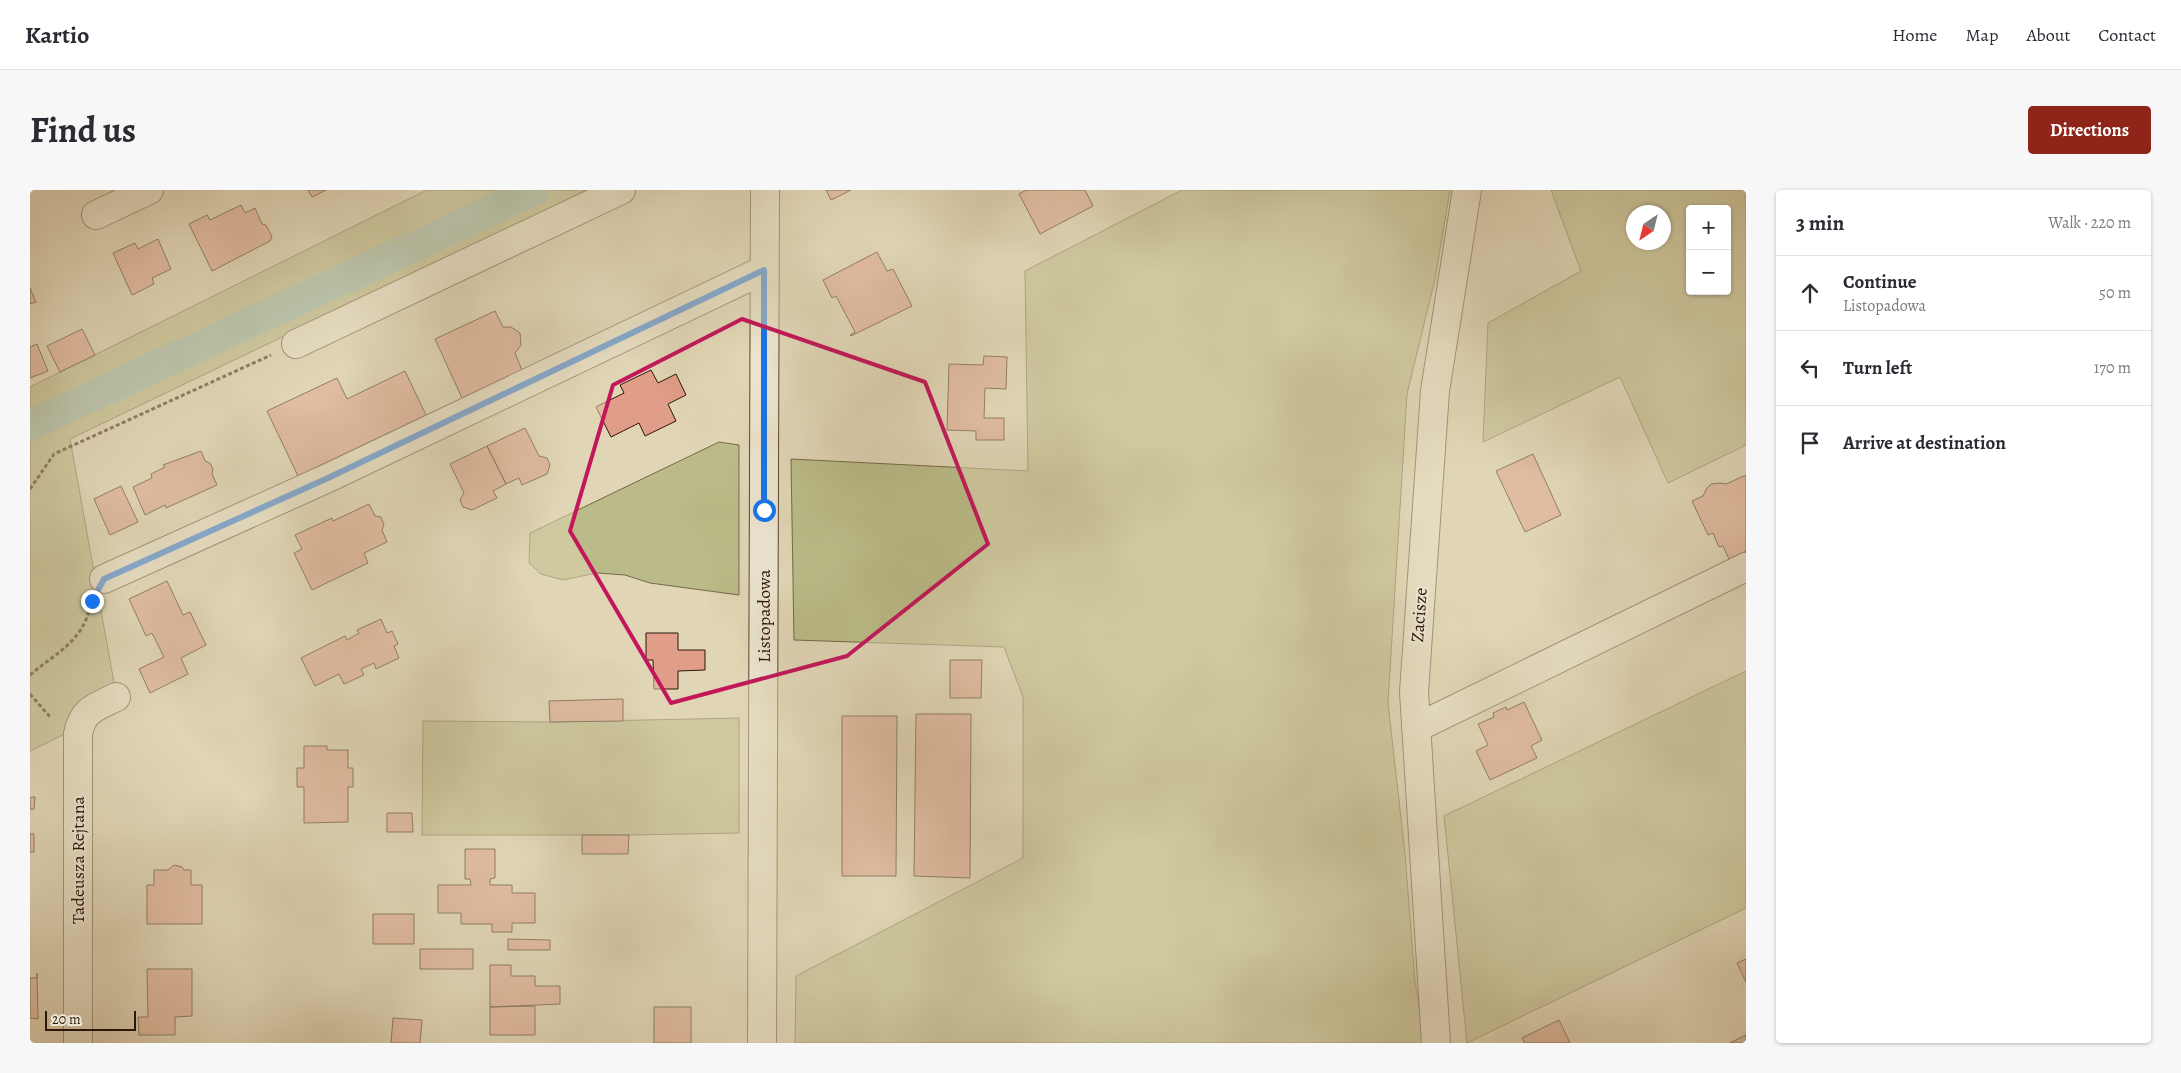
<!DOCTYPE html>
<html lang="en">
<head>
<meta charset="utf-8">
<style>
	body { margin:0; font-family:Alegreya,serif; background:#f7f7f7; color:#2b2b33 }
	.controls { position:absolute; right:15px; top:15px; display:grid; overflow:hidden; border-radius:5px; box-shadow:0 1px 4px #0004 }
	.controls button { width:45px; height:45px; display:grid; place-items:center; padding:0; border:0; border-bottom:1px solid #e1e1e2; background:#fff; color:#2b2b33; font:25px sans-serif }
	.compass { position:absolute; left:1596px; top:15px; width:45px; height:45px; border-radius:50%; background:#fff; box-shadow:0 1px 4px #0004; rotate:215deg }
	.scale { position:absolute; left:15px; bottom:12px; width:91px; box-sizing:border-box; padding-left:5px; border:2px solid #2d1708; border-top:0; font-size:14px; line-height:18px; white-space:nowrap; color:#2d1708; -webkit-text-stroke:4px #ebe4cf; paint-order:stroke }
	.stop { position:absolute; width:15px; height:15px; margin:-11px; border:4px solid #1a73e8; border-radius:50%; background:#fff }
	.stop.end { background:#1a73e8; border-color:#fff; box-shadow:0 1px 5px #0008 }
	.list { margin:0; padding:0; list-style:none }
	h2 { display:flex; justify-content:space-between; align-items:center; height:65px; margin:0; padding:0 20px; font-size:21px }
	h2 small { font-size:16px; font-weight:400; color:#7c7c81 }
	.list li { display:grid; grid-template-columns:32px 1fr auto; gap:15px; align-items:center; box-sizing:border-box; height:75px; padding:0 20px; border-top:1px solid #e1e1e2 }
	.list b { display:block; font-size:19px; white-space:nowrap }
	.list p { margin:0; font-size:16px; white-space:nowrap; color:#7c7c81 }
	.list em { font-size:16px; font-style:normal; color:#7c7c81 }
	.icon { flex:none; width:28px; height:28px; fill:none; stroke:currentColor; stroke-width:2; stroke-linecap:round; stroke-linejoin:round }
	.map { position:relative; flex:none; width:1716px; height:853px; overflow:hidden; border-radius:5px }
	header { display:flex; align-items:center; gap:30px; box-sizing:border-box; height:70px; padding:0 25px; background:#fff; border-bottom:1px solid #e1e1e2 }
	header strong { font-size:24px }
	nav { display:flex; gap:28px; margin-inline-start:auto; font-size:18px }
	.intro { display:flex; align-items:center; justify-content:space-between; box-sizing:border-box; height:120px; padding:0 30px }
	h1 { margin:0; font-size:35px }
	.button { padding:12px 22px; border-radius:5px; background:#8f2418; color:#fff; font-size:18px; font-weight:700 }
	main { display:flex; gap:30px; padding:0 30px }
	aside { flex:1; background:#fff; border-radius:5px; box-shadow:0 1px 4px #0004 }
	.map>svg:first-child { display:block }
	.green { fill:#babb88; stroke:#746948; fill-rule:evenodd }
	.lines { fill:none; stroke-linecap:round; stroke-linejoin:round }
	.canal { stroke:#95b9a8; stroke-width:31 }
	.building { fill:#e09d88; stroke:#2d1708 }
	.minor-casing { stroke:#5a4633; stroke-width:30 }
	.path { stroke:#2d1708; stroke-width:3; stroke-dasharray:4 2.5; stroke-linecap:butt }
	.minor { stroke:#ebe4cf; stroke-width:28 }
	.route { stroke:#1a73e8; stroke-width:6 }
	.marked { fill:none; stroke:#c2185b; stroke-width:4; stroke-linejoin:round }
	.labels { text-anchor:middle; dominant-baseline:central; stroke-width:4; stroke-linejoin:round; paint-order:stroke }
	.street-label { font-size:18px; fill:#2d1708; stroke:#ebe4cf }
</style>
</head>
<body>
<header>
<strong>Kartio</strong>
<nav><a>Home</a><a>Map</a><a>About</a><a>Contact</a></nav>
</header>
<div class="intro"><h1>Find us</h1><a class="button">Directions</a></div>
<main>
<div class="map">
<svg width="1716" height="853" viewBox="0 0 1716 853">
	<rect width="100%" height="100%" fill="#e0d5b5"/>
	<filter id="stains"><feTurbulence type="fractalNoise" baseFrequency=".004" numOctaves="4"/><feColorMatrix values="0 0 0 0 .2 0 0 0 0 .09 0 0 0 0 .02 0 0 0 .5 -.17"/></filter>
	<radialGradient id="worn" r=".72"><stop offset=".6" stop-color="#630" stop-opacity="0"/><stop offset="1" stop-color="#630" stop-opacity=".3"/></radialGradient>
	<!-- green -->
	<path class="green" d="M397,0H558L40,249L85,498L37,543L0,561V197Z
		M1152,0H1420L1405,89L1377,204L1358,513L1375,664L1385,792L1395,853H765L766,786L993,668V507L974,457L764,450L761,269L998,281L995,81Z
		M1521,0H1716V255L1638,293L1590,187L1453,252L1458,133L1551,81ZM1660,19H1697V101H1660ZM1604,22H1634V52H1604Z
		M689,252L709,255V405L620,393L595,385L567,383L533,390L511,384L499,373L500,343Z
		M1716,481V718L1437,853L1414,626Z
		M709,528V643L599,645H392L393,531L520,532Z"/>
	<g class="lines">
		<!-- canal -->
		<path class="canal" d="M0,235L505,0"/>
	</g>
	<!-- building -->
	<path class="building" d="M278,0H296L282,7Z
		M796,0H821L801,10Z
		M996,0H1055L1063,16L1010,44L989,4Z
		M211,15L215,23L225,18L232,34L236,35L242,47L240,51L182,81L159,34L177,25L180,30Z
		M128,49L141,79L122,88L124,94L102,105L83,63L105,53L108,59Z
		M847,62L857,81L863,79L882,116L821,146L820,145L825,142L806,106L802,108L793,90Z
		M0,98L6,112L0,114Z
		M465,121L473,137H481L490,143L491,155L485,163L492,180L432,208L405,149Z
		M52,139L65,165L30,182L17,156Z
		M7,154L18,181L0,188V157Z
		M954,166L977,167L976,199L955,198L954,228H974V250H946V241L917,240L919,174L953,175Z
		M621,180L628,193L646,184L656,205L638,214L646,231L615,246L609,233L581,247L566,217L594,203L590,195Z
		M375,181L396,225L268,286L237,221L307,188L317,209Z
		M495,238L509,266L517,268L520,275L517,284L492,295L489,288L476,294L457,256Z
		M457,256L476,294L463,301L467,308L442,320L433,317L430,310L434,303L420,274Z
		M171,261L175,271L180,273L183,279L182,284L187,295L136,318L135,315L115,325L103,297L122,288L121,284L135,277L133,275Z
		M1503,264L1531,325L1495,342L1466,281Z
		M1716,285V361L1699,369L1693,356L1689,357L1683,343L1678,345L1662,311L1673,306L1677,298L1681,294L1690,293L1696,294Z
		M91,296L108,332L80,345L64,309Z
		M339,314L345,326L351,327L354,335L352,340L357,352L334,363L338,373L282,400L264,363L272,359L265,345L302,328L303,331Z
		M137,391L153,425L160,422L176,455L151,468L158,484L120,503L109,479L134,467L122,443L116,446L99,409Z
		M351,429L357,443L362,441L368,454L364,456L369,468L346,479L344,473L331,479L334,485L314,494L309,484L285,496L271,468L315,446L317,450L329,443L327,440Z
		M616,443H648V460H675V480L648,481V499H624L623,470H616Z
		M920,470H952L951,508H920Z
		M593,509V531L520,532L519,511Z
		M1494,512L1512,550L1501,556L1507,568L1460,590L1446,561L1458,555L1448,534L1464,527L1463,523L1476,517L1477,520Z
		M886,524H941L940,688L884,686Z
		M812,526H867L866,686H812Z
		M274,556H297V560H318V578H323V597H318V632L274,633V597H267V578H274Z
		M3,607H5L4,619H0V608Z
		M357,623H382L383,642H357Z
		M0,644H4V662H0Z
		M552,645H599L598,664H552Z
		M435,659H465V688L460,689V695H482V703H505V733H482V742H462V734H431V723H408V695H441L440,689H435Z
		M144,675L152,677L154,680H161V695H172V734H117V695H124V680H138Z
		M343,724H384V754H343Z
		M478,749L520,750V760H478Z
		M390,759H443V779H390Z
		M1716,769V792L1707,773Z
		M460,775H481V786H505V796H530V814L460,817Z
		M117,779H162V826L145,827V845H109L108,827H118Z
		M7,783L8,829L0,828V788H7Z
		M505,816V845H460V817Z
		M624,817H661V853H624Z
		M363,828L392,830L390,853H361Z
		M1529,830L1540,853H1495L1492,848Z
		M1716,845V853H1700Z"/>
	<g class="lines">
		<!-- minor casing -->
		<g class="minor-casing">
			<path id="minor" d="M66,25L119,0
				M266,154L591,0
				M74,389L298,288L734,80
				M1386,538L1716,377
				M48,853V544C53,519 65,518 86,507
				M732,853L735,0
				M1406,853L1384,502L1405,201L1437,0"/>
		</g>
		<!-- path -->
		<path class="path" d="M0,299L24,264L241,165
			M0,485C28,461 52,453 61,414
			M0,504L21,528"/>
		<!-- minor -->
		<use href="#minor" class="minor"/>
	</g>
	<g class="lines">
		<!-- route -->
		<path class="route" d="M62,411L74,389L298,288L734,80V320"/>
	</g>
	<!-- marked area -->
	<path d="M0 0H1716V853H0ZM712,129L895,192L958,354L817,466L641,513L540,341L583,195Z" fill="#e0d5b5" fill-opacity=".55" fill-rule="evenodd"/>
	<path class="marked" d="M712,129L895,192L958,354L817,466L641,513L540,341L583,195Z"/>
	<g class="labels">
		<!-- street labels -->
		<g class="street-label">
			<text transform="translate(1389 425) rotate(-86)">Zacisze</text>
			<text transform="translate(734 426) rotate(-90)">Listopadowa</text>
			<text transform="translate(48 670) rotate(-90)">Tadeusza Rejtana</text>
		</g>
	</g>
	<rect width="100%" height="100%" filter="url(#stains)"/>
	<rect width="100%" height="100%" fill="url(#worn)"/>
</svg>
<div class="controls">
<button>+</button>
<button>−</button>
</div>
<svg class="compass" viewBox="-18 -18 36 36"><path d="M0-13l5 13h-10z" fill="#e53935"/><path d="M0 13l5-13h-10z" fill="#7c7c81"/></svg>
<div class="scale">20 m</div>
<div class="stop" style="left:734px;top:320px"></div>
<div class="stop end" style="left:62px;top:411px"></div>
</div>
<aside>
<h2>3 min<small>Walk · 220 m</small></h2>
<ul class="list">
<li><svg class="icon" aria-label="ahead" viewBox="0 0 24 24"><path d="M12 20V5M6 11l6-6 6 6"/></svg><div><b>Continue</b><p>Listopadowa</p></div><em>50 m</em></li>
<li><svg class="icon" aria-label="left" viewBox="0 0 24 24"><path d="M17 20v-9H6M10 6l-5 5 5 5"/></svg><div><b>Turn left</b></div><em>170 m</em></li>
<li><svg class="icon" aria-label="arrive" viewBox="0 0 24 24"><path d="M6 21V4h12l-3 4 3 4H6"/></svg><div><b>Arrive at destination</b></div></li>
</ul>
</aside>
</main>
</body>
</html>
